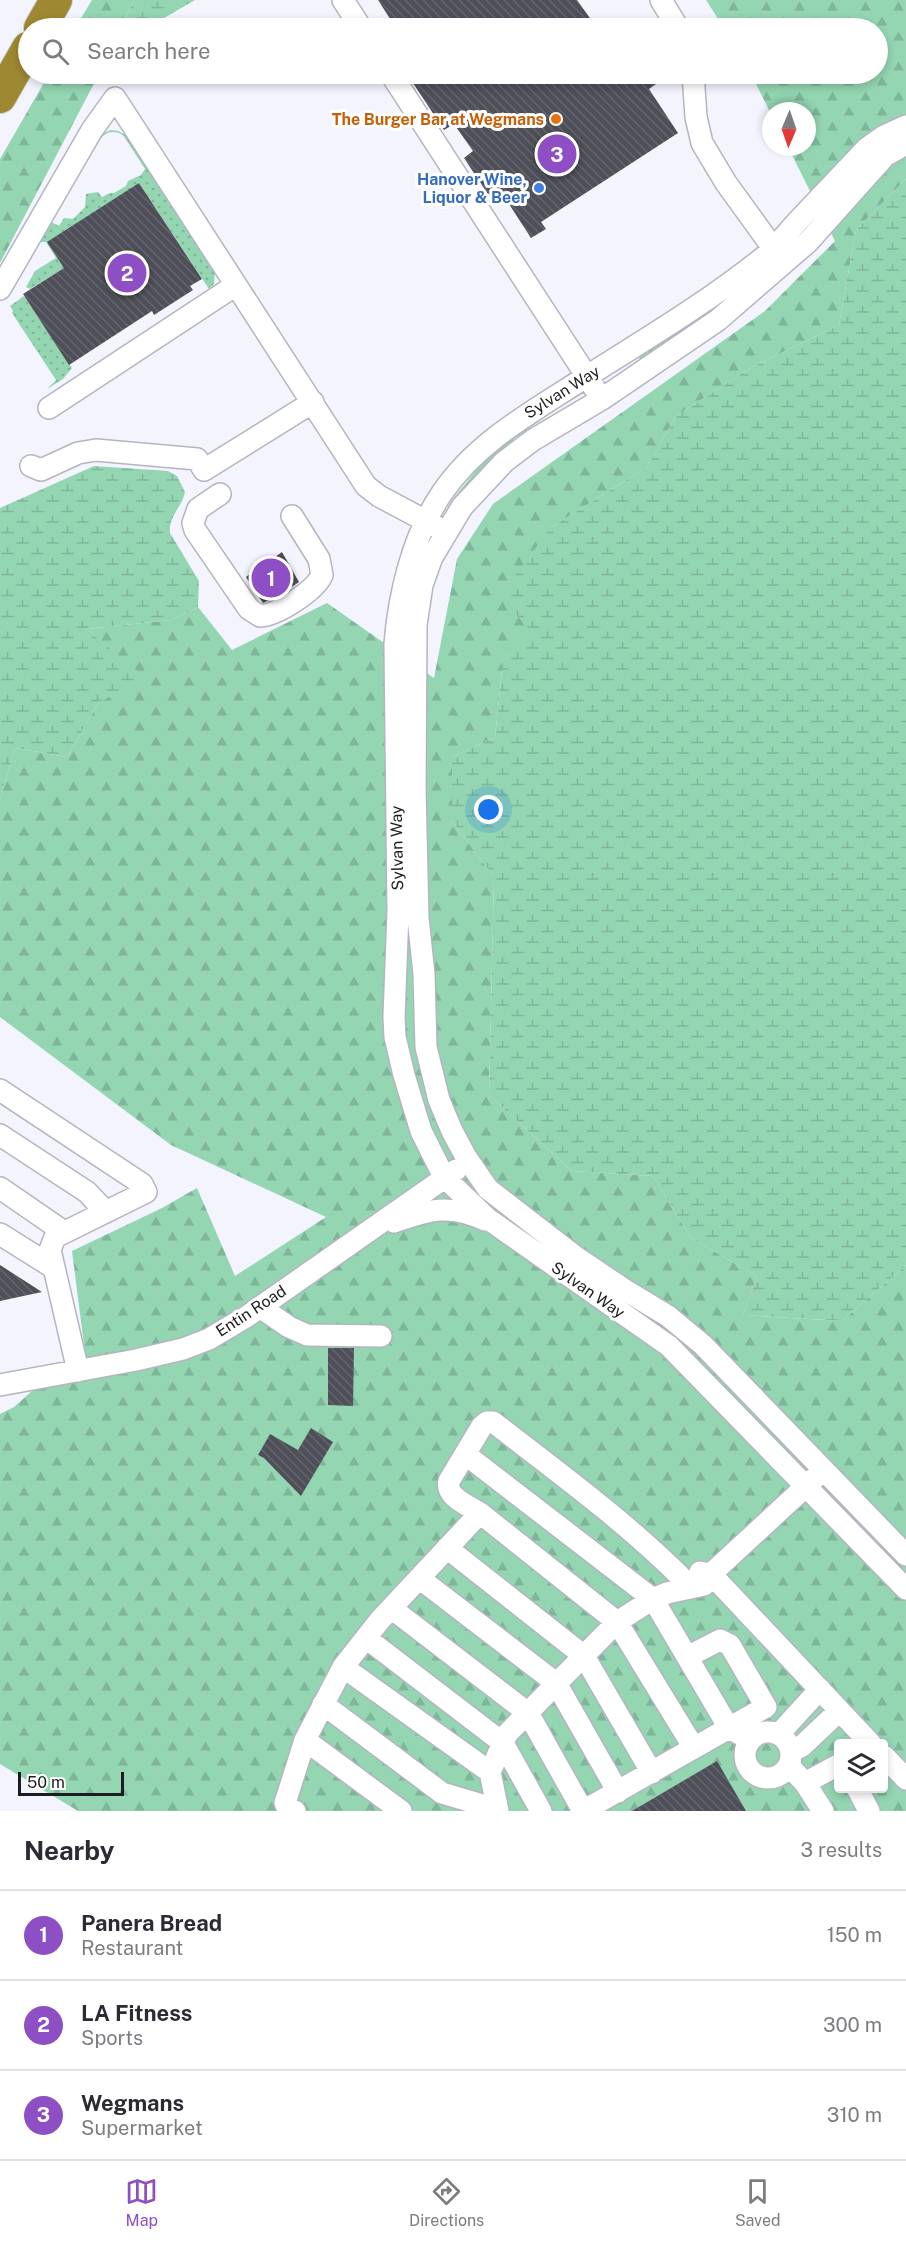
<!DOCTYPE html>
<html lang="en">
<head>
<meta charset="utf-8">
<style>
	body { margin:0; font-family:"Public Sans",sans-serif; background:#f7f7f7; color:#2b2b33 }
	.controls { position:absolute; right:18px; bottom:18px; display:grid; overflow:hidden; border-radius:6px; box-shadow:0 3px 9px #0003 }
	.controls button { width:54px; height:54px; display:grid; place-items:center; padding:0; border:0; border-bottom:2px solid #e1e1e2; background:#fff; color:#2b2b33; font:30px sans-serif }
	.compass { position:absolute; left:762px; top:102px; width:54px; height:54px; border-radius:50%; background:#fff; box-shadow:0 3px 9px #0003; rotate:182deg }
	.scale { position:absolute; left:18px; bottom:15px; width:106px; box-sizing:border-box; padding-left:6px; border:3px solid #1c1c21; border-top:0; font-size:16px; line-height:21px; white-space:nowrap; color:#1c1c21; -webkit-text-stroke:4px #fff; paint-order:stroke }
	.you { position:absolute; left:489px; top:810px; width:21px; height:21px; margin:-15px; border:4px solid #fff; border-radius:50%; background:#1a73e8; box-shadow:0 0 0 9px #1a73e833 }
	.badge { display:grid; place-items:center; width:39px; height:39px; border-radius:50%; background:#8f4fc4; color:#fff; font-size:20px; font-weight:700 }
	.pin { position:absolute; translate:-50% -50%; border:3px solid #fff; box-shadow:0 2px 6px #0006 }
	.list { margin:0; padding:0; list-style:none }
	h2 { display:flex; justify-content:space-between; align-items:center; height:78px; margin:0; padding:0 24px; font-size:26px }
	h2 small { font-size:20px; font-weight:400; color:#7c7c81 }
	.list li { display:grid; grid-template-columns:39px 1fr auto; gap:18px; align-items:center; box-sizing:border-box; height:90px; padding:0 24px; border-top:2px solid #e1e1e2 }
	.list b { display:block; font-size:22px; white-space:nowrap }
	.list p { margin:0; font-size:20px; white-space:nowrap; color:#7c7c81 }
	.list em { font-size:20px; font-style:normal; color:#7c7c81 }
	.icon { flex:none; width:33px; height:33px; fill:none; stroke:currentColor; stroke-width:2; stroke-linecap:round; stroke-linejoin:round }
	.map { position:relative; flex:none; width:906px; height:1811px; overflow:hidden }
	.search { position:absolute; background:#fff; box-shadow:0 3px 9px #0003; left:18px; right:18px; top:18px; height:66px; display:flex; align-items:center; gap:15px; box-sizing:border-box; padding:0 21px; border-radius:33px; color:#7c7c81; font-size:22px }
	.sheet { height:348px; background:#fff }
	nav { display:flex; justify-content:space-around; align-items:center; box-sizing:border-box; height:84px; border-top:2px solid #e1e1e2; background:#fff; font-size:16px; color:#7c7c81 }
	nav a { display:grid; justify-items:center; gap:3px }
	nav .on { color:#8f4fc4 }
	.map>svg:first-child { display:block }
	.grass { fill:url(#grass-dots) }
	.forest { fill:url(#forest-firs); fill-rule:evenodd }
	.wetland { fill:url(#wetland-marsh) }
	.building { fill:url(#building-back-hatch) }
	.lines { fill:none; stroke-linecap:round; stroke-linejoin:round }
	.minor-casing { stroke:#b4b5c0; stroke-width:24 }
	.highway-casing { stroke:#d2d2d3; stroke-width:34 }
	.minor { stroke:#fff; stroke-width:21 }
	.highway { stroke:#9f8832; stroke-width:32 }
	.food-dot { fill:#e8710a; stroke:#fff; stroke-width:2 }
	.shop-dot { fill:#3f7fe0; stroke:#fff; stroke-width:2 }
	.labels { text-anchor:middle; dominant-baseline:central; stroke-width:6; stroke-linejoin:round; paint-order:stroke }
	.food-label { font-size:16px; font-weight:bold; fill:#c56008; stroke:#fff; text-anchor:end }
	.shop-label { font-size:16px; font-weight:bold; fill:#366cbe; stroke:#fff; text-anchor:end }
	.street-label { font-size:16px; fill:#1c1c21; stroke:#fff }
</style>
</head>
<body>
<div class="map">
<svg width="906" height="1811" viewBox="0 0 906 1811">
	<defs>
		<pattern id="grass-dots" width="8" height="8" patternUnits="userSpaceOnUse" patternTransform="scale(1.5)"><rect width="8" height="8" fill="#94d5b2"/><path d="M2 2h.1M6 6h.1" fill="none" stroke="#7fb699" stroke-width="1.8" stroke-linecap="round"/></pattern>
		<pattern id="forest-firs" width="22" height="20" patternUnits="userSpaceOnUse" patternTransform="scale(1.5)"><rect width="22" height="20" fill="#94d5b2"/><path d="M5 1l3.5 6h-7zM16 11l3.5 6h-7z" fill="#7fb699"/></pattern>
		<pattern id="wetland-marsh" width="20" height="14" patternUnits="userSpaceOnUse" patternTransform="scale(1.5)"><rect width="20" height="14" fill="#94d5b2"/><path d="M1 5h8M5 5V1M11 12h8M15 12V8" fill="none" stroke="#7fb699"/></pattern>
		<pattern id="building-back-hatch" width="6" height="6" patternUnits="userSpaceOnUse" patternTransform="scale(1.5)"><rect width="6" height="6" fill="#4e4f58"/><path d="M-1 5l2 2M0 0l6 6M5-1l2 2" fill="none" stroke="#64656c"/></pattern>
	</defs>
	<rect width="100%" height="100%" fill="#f3f4fd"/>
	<!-- grass -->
	<path class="grass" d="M111,130L118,131L128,136L215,270L214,284L209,289L139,183L64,268L30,289L26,287L35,271L56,258L46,242H40V235L49,221L59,226L64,218L73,219L85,207L86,194L98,192L102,197L110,193H114L126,186L128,181L141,175L145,169L123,135C114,130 105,131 99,141L100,134Z
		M749,279L705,315L690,332L640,362L639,356Z
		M24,296L72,368L63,379L47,389L56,380L12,313L13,311L10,306Z
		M564,404L514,439L495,464L453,502V499L478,468L503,445Z"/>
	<!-- forest -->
	<path class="forest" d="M92,0H134L121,28H75Z
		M706,0H906V179L856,230L839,325L752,367L676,416L647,467L550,528L535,634L503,660L495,737L452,757V821L494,877L489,1095L572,1171L653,1176L691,1238L757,1276L743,1315L842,1321L906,1265V1811H78L0,1764V1414L14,1407L84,1345L72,1251L162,1208L197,1188L235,1276L326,1217L171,1145L0,1017V800L15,748L67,757L99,702L144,678L87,629L171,620L198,607L232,650L327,603L434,678L457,559L493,504L765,311L835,241L788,147H807V111H771V114L751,74H878V28H724ZM838,1744H884V1788H838Z
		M49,74H99L0,263V159Z"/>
	<!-- wetland -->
	<path class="wetland" d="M134,0H195L147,28H121Z
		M906,179V1265L842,1321L743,1315L757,1276L691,1238L653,1176L572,1171L489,1095L494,877L452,821V757L495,737L503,660L534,634L500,597L550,528L647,467L676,416L752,367L839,325L856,230Z
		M94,466L168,471L177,476L185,492C182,507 168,517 170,533L199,581L198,607L171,620L87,629L145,678L99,702L67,757L15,748L0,800V508Z"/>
	<!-- building -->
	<path class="building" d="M378,0H577L597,28H396Z
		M407,74H649L656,84L649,89L678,133L541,222L546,229L531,238L505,198L495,205L464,158L473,151L454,124L444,130Z
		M139,183L202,279L190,286L193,290L154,315L152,311L69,365L23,294L64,268L47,242Z
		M282,552L299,582L280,595L263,603L246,577Z
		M0,1265L42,1292L0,1301Z
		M328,1348H354L353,1406L328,1405Z
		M311,1428L333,1442L301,1496L264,1458L258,1455L270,1434L298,1450Z
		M717,1761L746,1811H632Z"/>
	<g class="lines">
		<!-- minor casing -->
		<g class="minor-casing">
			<path id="minor" d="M343,0L361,28
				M661,0L678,28
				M391,74L595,389
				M693,74L696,117L702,143L726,183L781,259
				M906,126L884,136L867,148C844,172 821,197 798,221C787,233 776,247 764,257C708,302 646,339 586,377C535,410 477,441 442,493C413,535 399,594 395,644L398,912L394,1017L395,1037L404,1075L421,1131L444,1177L488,1219L669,1346L906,1589
				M906,144L885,156L808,242L718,320L602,399L533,440L504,462L462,507L432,557L422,585L416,625L415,789L418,918L424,974L426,1047L439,1100L452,1131L466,1157L488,1189L576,1257L625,1290L668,1316L703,1345L906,1555
				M0,289L92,130L115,98L366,486L379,496L437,527
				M49,408L236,285
				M31,466L41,470L78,453L96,450L197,459L204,470L313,402
				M220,494L198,509L193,523L195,530L249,609L260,616C277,615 315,591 322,575L319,559L292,516
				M0,1090L142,1184L146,1192L55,1237L50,1250L78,1371
				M0,1135L87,1192L106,1212
				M0,1188L64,1232
				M394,1222C429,1210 449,1203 485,1220
				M0,1234L54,1268
				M260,1307L289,1327L307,1335L381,1336
				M0,1385L136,1360L183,1349L209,1339L246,1317L456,1170
				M465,1454L653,1599L729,1728L766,1707L730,1645L720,1640L687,1657
				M480,1513L617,1622L694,1748
				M447,1548L584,1656L652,1773
				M700,1572L711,1574L871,1744
				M419,1578L556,1683L618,1792
				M391,1608L528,1713L583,1811
				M366,1638L503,1743L541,1811
				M343,1667L490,1772
				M323,1704L442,1793L496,1809
				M745 1755a23 23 0 1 1 46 0a23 23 0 1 1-46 0Z
				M779,1734L820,1689
				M305,1740L401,1811
				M792,1751L802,1746L839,1711
				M884,1756L906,1779
				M789,1766L805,1783L838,1765
				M805,1783L823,1811
				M857,1788L869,1811
				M295,1811L288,1809L285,1803L305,1740L343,1667L380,1620L480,1513C468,1505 445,1497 449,1481L482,1426L487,1422H493C559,1473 626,1522 684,1580
				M498,1811L490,1772L507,1734L617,1622L653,1599L667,1593L704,1585L711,1574L817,1476
				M583,1811L729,1728L750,1740"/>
		</g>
		<!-- highway casing -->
		<g class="highway-casing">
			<path id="highway" d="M40,28L56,0
				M0,97L28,48"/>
		</g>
		<!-- minor -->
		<use href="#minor" class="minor"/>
		<!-- highway -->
		<use href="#highway" class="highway"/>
	</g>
	<!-- markers -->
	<circle class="food-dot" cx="556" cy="119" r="6"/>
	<circle class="shop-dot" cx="539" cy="188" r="6"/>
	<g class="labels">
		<!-- food labels -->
		<g class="food-label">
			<text x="544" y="119">The Burger Bar at Wegmans</text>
		</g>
		<!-- shop labels -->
		<g class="shop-label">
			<text x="527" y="179">Hanover Wine,<tspan x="527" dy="18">Liquor &amp; Beer</tspan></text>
		</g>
		<!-- street labels -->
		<g class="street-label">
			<text transform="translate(562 392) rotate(-32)">Sylvan Way</text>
			<text transform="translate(397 848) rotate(-91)">Sylvan Way</text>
			<text transform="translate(588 1290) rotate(35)">Sylvan Way</text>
			<text transform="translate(251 1311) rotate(-33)">Entin Road</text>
		</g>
	</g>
</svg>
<div class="controls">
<button><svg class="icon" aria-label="layers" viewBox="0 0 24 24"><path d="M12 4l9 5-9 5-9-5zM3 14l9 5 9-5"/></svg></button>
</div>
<svg class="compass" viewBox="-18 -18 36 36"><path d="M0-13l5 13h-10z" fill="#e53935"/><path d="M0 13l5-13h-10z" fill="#7c7c81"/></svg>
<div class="scale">50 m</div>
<div class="you"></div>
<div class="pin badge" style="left:271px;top:578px">1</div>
<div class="pin badge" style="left:127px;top:273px">2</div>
<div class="pin badge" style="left:557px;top:154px">3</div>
<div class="search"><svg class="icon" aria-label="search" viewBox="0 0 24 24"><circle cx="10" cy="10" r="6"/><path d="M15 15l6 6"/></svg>Search here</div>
</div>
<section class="sheet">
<h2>Nearby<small>3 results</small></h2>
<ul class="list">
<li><span class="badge">1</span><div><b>Panera Bread</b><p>Restaurant</p></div><em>150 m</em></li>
<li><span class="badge">2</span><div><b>LA Fitness</b><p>Sports</p></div><em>300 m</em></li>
<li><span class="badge">3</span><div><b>Wegmans</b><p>Supermarket</p></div><em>310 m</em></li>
</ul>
</section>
<nav>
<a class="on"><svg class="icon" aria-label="map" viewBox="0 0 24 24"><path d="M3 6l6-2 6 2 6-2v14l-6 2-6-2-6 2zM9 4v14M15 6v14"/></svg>Map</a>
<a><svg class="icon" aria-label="directions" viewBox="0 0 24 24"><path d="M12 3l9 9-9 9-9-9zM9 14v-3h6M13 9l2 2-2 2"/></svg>Directions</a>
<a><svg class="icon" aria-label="saved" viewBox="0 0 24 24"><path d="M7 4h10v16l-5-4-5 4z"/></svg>Saved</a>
</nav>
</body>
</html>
